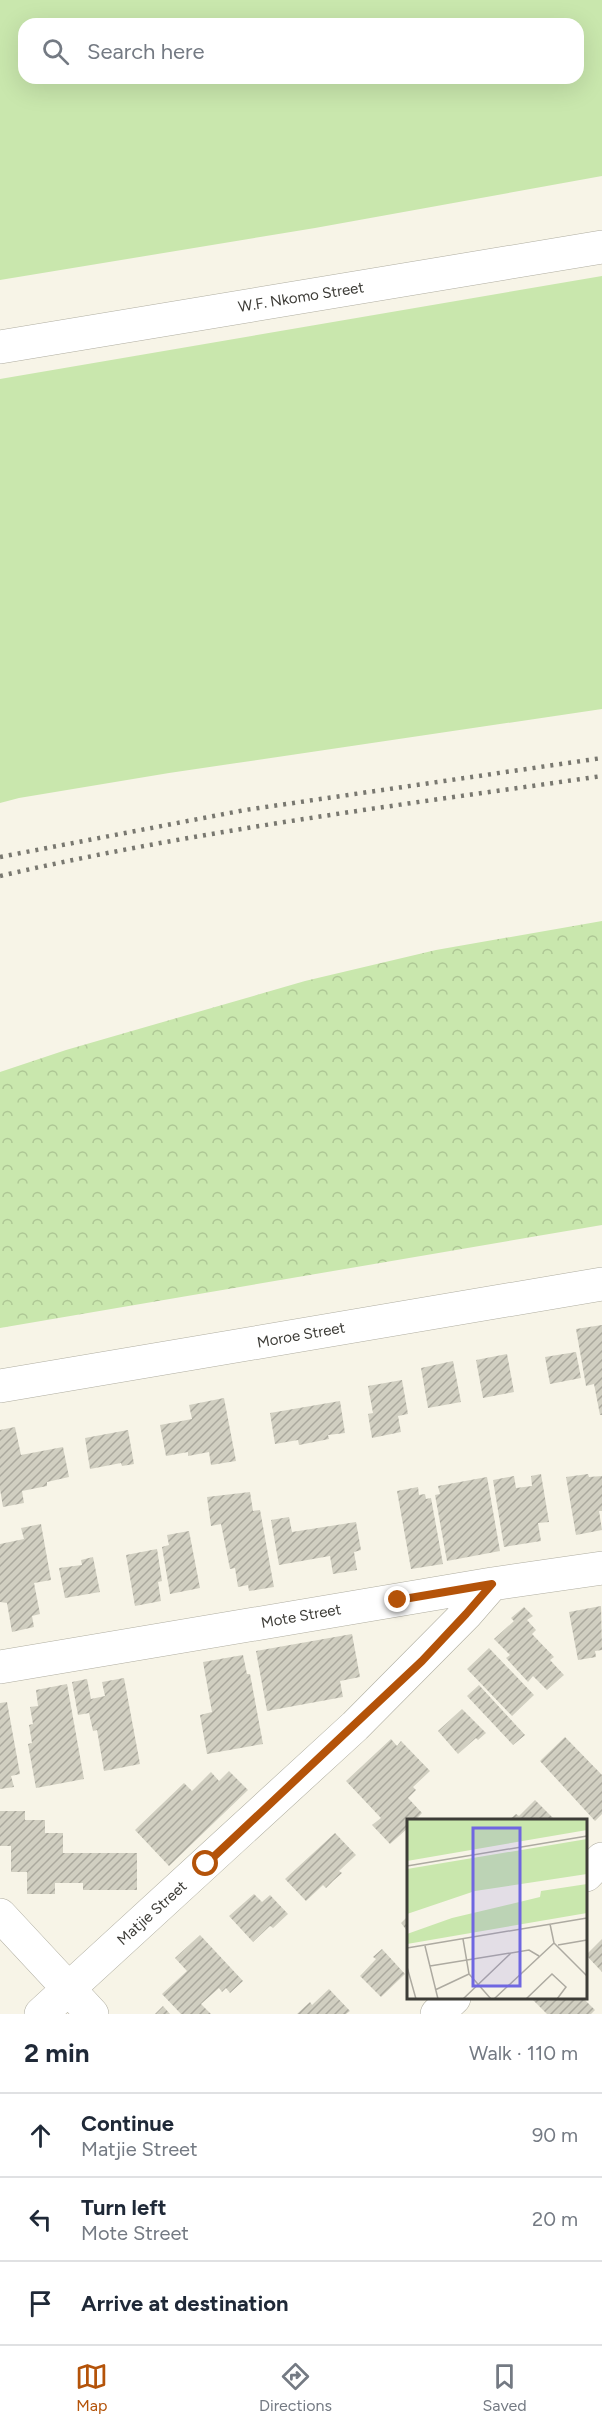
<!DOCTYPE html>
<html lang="en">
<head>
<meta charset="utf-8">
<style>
	body { margin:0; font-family:Figtree,sans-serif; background:#f2f2f3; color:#1f2937 }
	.stop { position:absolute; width:18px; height:18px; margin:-14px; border:4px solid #b45309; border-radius:50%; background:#fff }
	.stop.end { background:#b45309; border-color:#fff; box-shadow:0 2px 6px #0008 }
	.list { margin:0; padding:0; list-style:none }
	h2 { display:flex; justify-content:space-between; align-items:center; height:78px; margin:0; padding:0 24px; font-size:26px }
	h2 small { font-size:20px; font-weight:400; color:#747a83 }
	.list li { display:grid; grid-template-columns:39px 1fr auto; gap:18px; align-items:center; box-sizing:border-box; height:84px; padding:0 24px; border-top:2px solid #e0e1e3 }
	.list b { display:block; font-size:22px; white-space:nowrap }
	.list p { margin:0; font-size:20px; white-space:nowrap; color:#747a83 }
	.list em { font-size:20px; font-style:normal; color:#747a83 }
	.icon { flex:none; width:33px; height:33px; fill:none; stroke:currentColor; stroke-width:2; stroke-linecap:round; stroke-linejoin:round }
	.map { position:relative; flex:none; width:602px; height:2014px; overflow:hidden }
	.search { position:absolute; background:#fff; box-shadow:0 6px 24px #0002; left:18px; right:18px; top:18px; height:66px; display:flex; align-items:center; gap:15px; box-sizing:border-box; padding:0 21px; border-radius:18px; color:#747a83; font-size:22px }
	.sheet { height:330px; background:#fff }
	nav { display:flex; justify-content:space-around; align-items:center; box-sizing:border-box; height:84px; border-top:2px solid #e0e1e3; background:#fff; font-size:16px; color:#747a83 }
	nav a { display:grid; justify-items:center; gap:3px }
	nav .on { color:#b45309 }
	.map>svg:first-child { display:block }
	.grass { fill:#c9e7ad; fill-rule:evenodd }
	.forest { fill:url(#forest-crowns) }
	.building { fill:url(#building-hatch) }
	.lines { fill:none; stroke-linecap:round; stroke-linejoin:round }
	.minor-casing { stroke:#afada0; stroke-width:34 }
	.tertiary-casing { stroke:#afada0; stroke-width:34 }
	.secondary-casing { stroke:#afada0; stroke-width:34 }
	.minor { stroke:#fff; stroke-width:33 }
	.tertiary { stroke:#fff; stroke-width:33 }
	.secondary { stroke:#fff; stroke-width:33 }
	.rail { stroke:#797870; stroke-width:4.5; stroke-dasharray:3 6; stroke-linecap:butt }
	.route { stroke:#b45309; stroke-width:8 }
	.labels { text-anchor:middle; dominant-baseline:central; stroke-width:5; stroke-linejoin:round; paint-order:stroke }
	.street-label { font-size:15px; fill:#3d3c37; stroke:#fff }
	.inset-road { fill:none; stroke:#adaaa1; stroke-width:1.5 }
	.view { fill:#6f66e1; fill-opacity:0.15; stroke:#6f66e1; stroke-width:3 }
	.inset-edge { fill:none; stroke:#3d3c37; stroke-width:3 }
</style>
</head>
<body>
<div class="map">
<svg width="602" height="2014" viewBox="0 0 602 2014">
	<defs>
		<pattern id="forest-crowns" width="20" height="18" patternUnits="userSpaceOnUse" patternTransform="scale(1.5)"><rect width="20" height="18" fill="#c9e7ad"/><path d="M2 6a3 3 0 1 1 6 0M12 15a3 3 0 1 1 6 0" fill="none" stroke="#aec795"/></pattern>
		<pattern id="building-hatch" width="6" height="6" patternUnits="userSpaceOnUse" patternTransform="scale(1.5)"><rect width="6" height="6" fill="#d1cfc1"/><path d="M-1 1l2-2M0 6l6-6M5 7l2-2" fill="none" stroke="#aba99e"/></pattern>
	</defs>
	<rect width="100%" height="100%" fill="#f7f4e7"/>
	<!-- grass -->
	<path class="grass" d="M0,0H602V176L315,228L0,280ZM24,24H578V78H24Z
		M602,276V709L169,773L19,798L0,803V379Z"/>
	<!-- forest -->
	<path class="forest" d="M602,921V1225L0,1328V1072L66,1050L305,981L436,950Z"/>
	<!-- building -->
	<path class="building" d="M602,1325V1415H600L594,1384L586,1386L576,1329Z
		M576,1352L581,1378L550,1384L545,1357Z
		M507,1354L514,1392L483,1398L476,1360Z
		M453,1361L461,1402L428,1408L421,1368Z
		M402,1380L408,1414L398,1416L401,1432L372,1438L368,1414L373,1413L368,1386Z
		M224,1398L236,1461L211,1465L209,1452L188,1456V1452L166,1456L160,1425L192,1419L189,1405Z
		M340,1401L345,1433L328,1435L329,1439L299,1445L298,1440L275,1444L270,1413Z
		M15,1427L21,1455L63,1447L69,1477L47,1482V1486L22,1491L24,1503L3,1507L0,1489V1430Z
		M128,1430L134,1464L122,1466L121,1463L90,1469L85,1438Z
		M541,1474L549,1522L538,1523L541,1541L504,1547L493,1480L514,1476L516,1488L532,1486L531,1476Z
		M588,1474L589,1477L602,1476V1511H599L602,1530L576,1535L566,1477Z
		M487,1477L500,1551L447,1561L435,1495L440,1494L438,1486Z
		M418,1487L419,1495L425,1494L426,1499L431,1498L443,1564L411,1569L397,1491Z
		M250,1492L253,1511L260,1510L274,1587L249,1591L248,1585L238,1587L235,1568L230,1569L221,1524L211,1526L207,1497Z
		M289,1517L292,1532L356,1522L361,1550L354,1552L357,1570L333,1574L330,1556L279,1565L271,1520Z
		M41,1524L51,1580L34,1583L40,1614L32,1616L34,1627L12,1632L7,1603L0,1602V1544L24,1539L21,1528Z
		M189,1531L200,1588L170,1594L162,1547L169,1545L167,1535Z
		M157,1549L162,1581L158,1582L161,1601L135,1606L126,1555Z
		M93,1557L100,1592L65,1598L59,1568L82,1565L81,1560Z
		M601,1606L602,1650L595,1651L596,1657L578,1660L569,1612Z
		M524,1607L533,1616L527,1620L536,1630L532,1634L554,1657L550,1660L564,1675L547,1690L533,1676L528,1682L506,1658L510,1655L494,1639L514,1621L511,1618Z
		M352,1634L360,1677L340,1681L343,1697L267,1711L256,1651Z
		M489,1648L534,1695L512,1716L467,1669Z
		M243,1655L247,1674H250L263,1744L207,1754L200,1715L212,1712L203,1662Z
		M124,1678L140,1764L104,1771L97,1730L93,1731L89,1713L78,1715L72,1682L87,1679L91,1699L105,1696L102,1682Z
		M67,1684L84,1779L36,1788L28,1744L32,1743L29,1725L33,1724L30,1707L38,1706L36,1690Z
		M479,1685L525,1735L513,1745L467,1696Z
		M7,1702L20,1774L11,1776L14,1787L0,1789V1703Z
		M462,1709L486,1733L478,1740L476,1738L458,1754L438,1731Z
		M565,1737L602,1775V1814L595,1821L540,1761Z
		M391,1739L397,1746L401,1741L430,1771L413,1787L416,1790L408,1798L422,1813L415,1820H408V1828L390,1844L372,1825L381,1818L346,1781Z
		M229,1771L248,1790L169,1866L135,1830L184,1783L192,1791L211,1772L219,1781Z
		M535,1800L555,1820H509L516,1814L519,1816Z
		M0,1811H25V1820H45V1833H63V1853H137V1890H83V1883H55V1894H27V1872H11V1846H0Z
		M335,1833L356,1855L339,1871L342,1873L333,1881L326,1888L323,1885L306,1901L285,1879Z
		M254,1894L262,1902L270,1895L288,1914L273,1928L270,1926L253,1942L229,1916Z
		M408,1916V1932L401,1923Z
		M200,1935L243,1981L230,1993L226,1988L222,1992L219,1988L201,2004L211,2014H181L162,1994L187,1971L175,1958Z
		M602,1939V1972L586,1955Z
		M382,1949L405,1974L381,1997L360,1976L376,1959L373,1957Z
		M329,1989L350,2011L346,2014H297L310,2002L312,2005Z
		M531,1998H583L595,2010L591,2014H547Z
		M163,2006L170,2014H155Z"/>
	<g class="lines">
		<!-- minor casing -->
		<g class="minor-casing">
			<path id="minor" d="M0,1667L492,1584L602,1568
				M586,1875L602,1859
				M0,1915L92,2014
				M41,2014L355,1726L466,1614L492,1584
				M437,2014L454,1998"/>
		</g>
		<!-- tertiary casing -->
		<g class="tertiary-casing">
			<path id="tertiary" d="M0,1386L602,1284"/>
		</g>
		<!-- secondary casing -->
		<g class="secondary-casing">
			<path id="secondary" d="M0,347L602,247"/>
		</g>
		<!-- minor -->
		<use href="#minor" class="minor"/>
		<!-- tertiary -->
		<use href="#tertiary" class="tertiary"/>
		<!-- secondary -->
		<use href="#secondary" class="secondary"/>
		<!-- rail -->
		<path class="rail" d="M0,857L245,810L602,758
			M0,876C198,830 401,805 602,776"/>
	</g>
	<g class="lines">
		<!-- route -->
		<path class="route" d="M206,1864L422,1661L466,1614L492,1584L398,1600"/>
	</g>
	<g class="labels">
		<!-- street labels -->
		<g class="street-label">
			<text transform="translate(301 297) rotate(-9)">W.F. Nkomo Street</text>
			<text transform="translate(301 1335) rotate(-10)">Moroe Street</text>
			<text transform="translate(301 1616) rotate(-10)">Mote Street</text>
			<text transform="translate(152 1913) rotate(-42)">Matjie Street</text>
		</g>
	</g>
	<!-- overview -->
	<g transform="translate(407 1819)">
		<rect width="180" height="180" fill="#f7f4e7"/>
		<path d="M0,0H180V11L0,42ZM180,20V55L68,72L0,95V50Z" fill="#c9e7ad"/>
		<path d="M180,65V94L0,125V115L45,99L133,78L134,72Z" fill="#c9e7ad"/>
		<path class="inset-road" d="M0,47L180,17M143,105L147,124M56,120L62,155L84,180M147,124L180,157M151,126L180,121M18,127L31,180M0,129L180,99M23,147L122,131L132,137M0,148L9,180M28,171L62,155M56,180L104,134M87,180L147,124M119,180L145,155L159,168L150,180"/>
		<path class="view" d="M66,9H113V167H66Z"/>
		<rect width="180" height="180" class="inset-edge"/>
	</g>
</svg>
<div class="stop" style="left:206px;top:1864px"></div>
<div class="stop end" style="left:398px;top:1600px"></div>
<div class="search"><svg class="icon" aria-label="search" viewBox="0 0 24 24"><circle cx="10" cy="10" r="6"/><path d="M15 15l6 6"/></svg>Search here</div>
</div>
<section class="sheet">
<h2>2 min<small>Walk · 110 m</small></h2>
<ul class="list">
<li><svg class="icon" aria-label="ahead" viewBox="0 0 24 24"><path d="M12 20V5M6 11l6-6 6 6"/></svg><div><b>Continue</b><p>Matjie Street</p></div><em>90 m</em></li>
<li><svg class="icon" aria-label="left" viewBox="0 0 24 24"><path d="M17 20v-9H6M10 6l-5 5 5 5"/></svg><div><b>Turn left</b><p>Mote Street</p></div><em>20 m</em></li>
<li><svg class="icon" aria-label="arrive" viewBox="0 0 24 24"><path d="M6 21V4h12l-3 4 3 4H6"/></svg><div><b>Arrive at destination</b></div></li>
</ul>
</section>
<nav>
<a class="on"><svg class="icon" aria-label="map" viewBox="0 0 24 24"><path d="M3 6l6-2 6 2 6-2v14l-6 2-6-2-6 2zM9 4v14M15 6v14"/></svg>Map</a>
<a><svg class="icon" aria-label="directions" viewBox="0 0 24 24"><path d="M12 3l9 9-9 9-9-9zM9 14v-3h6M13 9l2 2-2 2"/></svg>Directions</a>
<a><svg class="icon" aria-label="saved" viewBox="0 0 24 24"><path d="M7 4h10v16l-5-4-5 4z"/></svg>Saved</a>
</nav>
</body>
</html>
